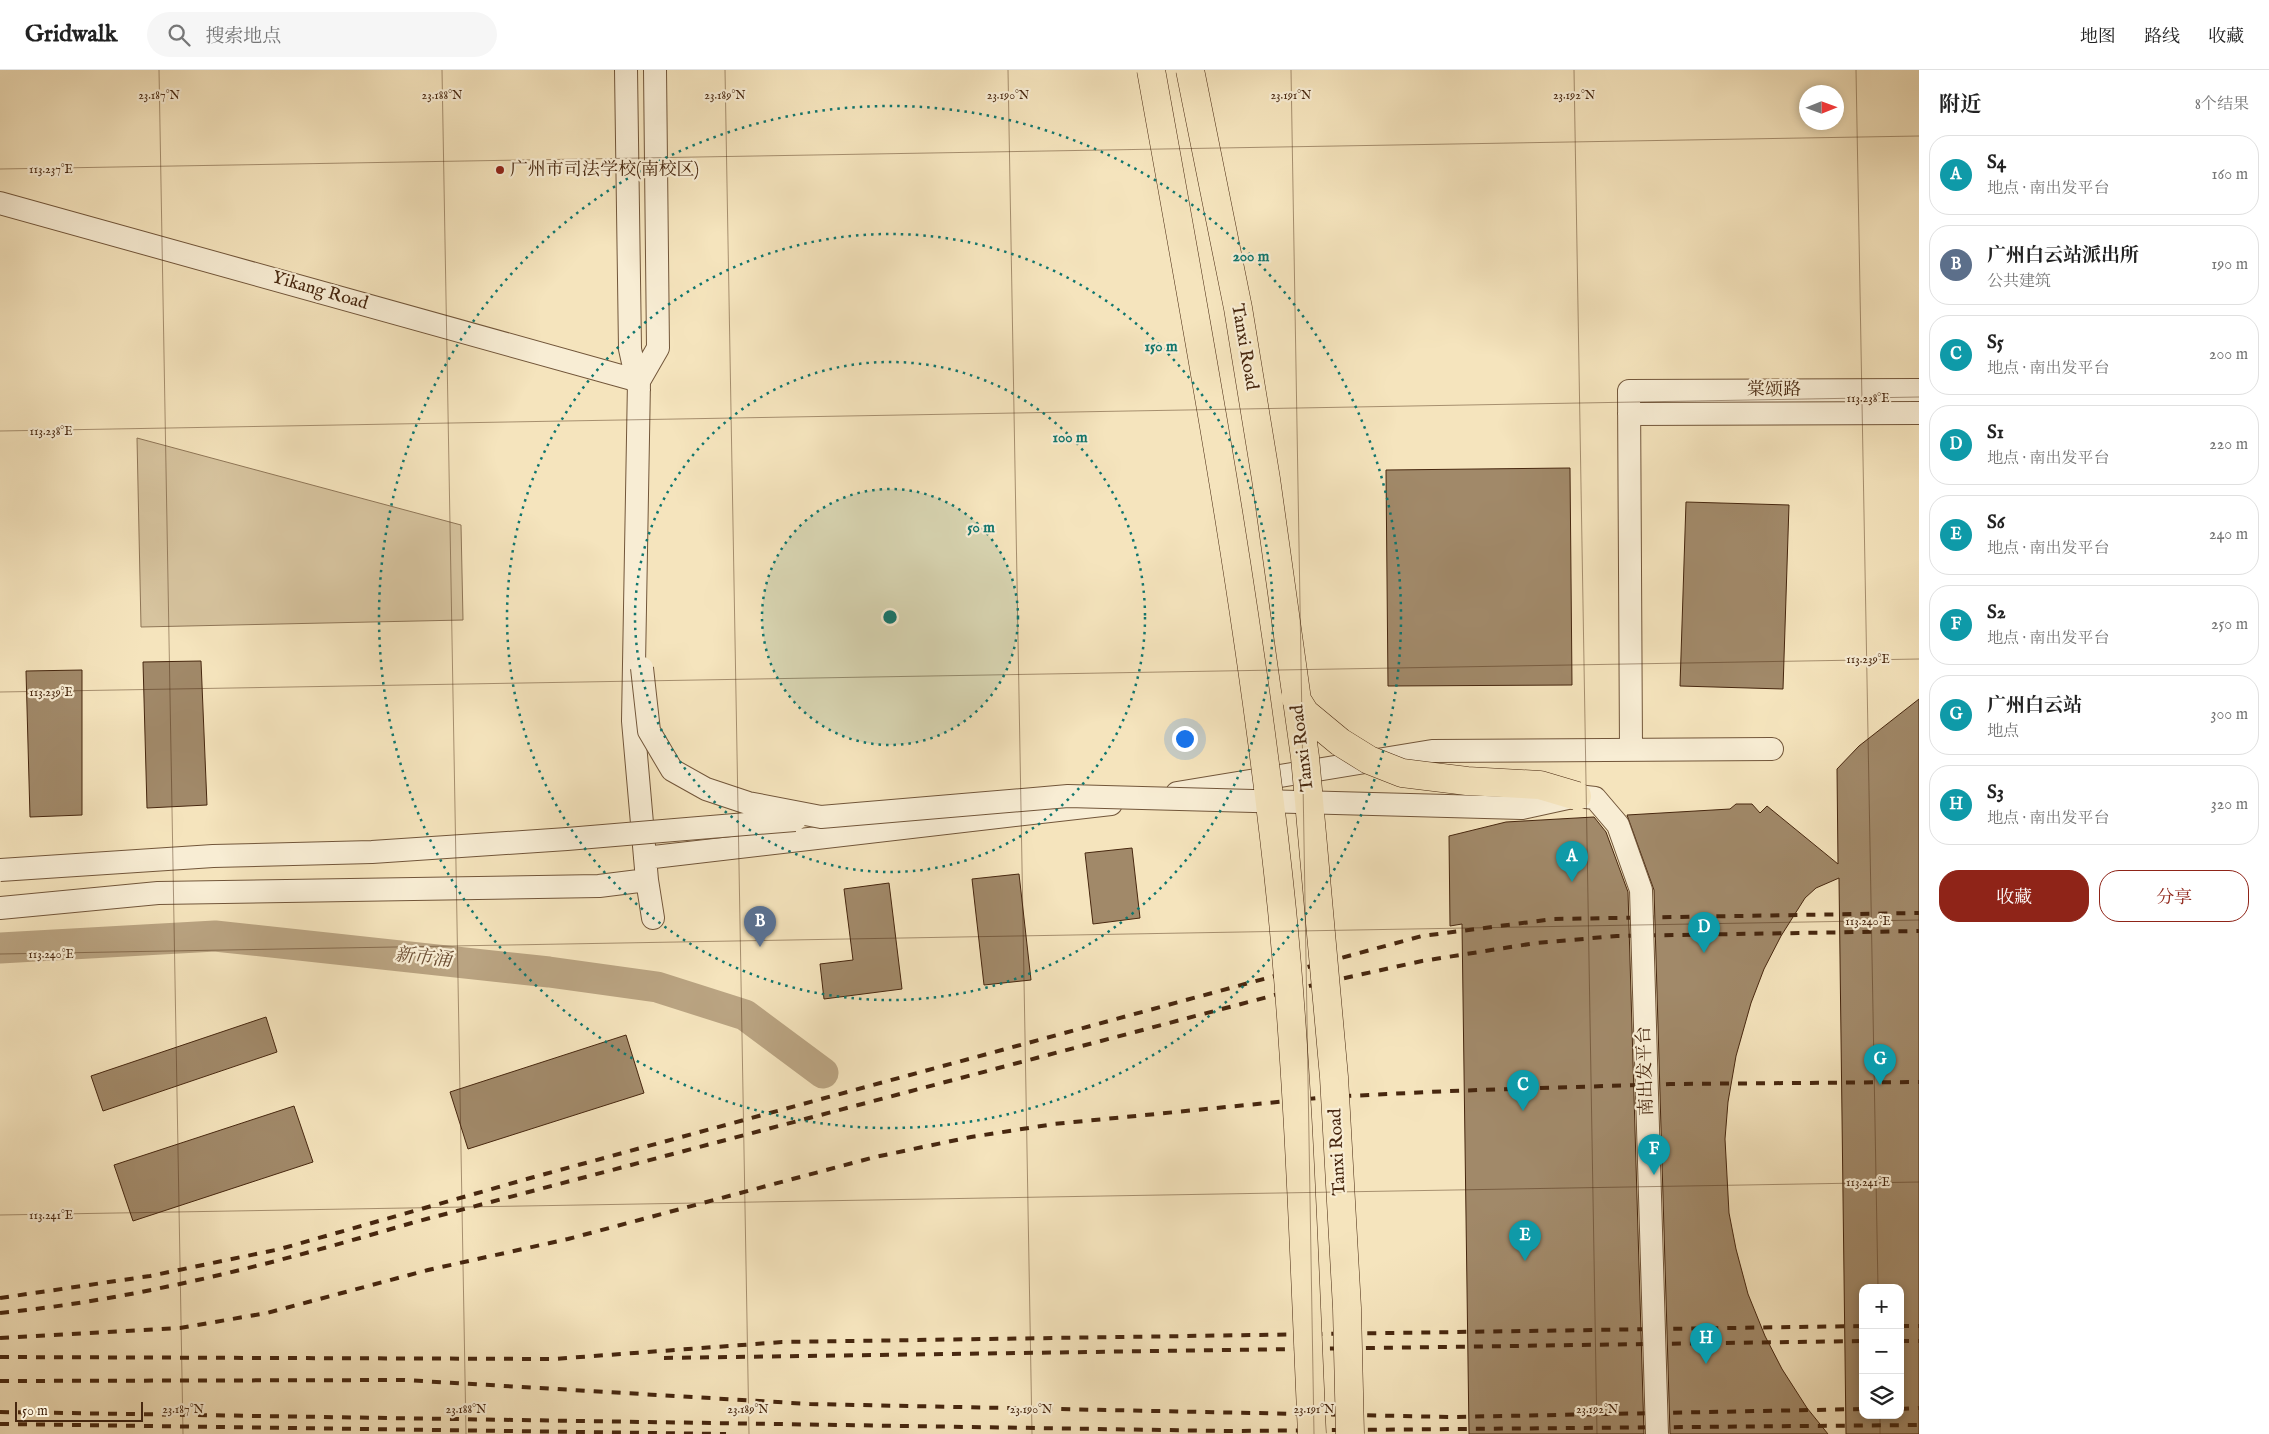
<!DOCTYPE html>
<html lang="zh">
<head>
<meta charset="utf-8">
<style>
	body { margin:0; font-family:"IM FELL English","Noto Serif SC",serif; background:#f6f6f6; color:#222 }
	.controls { position:absolute; right:15px; bottom:15px; display:grid; overflow:hidden; border-radius:10px; box-shadow:0 2px 8px #0003 }
	.controls button { width:45px; height:45px; display:grid; place-items:center; padding:0; border:0; border-bottom:1px solid #e0e0e0; background:#fff; color:#222; font:25px sans-serif }
	.compass { position:absolute; left:1799px; top:15px; width:45px; height:45px; border-radius:50%; background:#fff; box-shadow:0 2px 8px #0003; rotate:89deg }
	.scale { position:absolute; left:15px; bottom:12px; width:128px; box-sizing:border-box; padding-left:5px; border:2px solid #47270f; border-top:0; font-size:14px; line-height:18px; white-space:nowrap; color:#47270f; -webkit-text-stroke:4px #f8edd4; paint-order:stroke }
	.you { position:absolute; left:1184px; top:668px; width:18px; height:18px; margin:-12px; border:4px solid #fff; border-radius:50%; background:#1a73e8; box-shadow:0 0 0 8px #1a73e833 }
	.badge { display:grid; place-items:center; width:32px; height:32px; border-radius:50%; background:#8f2418; color:#fff; font-size:16px; font-weight:700 }
	.pin { position:absolute; translate:-50% -41px; filter:drop-shadow(0 1px 2px #0008) }
	.pin::after { content:''; position:absolute; top:26px; width:18px; height:15px; background:inherit; clip-path:polygon(0 0,100% 0,50% 100%) }
	.list { margin:0; padding:0; list-style:none }
	h2 { display:flex; justify-content:space-between; align-items:center; height:65px; margin:0; padding:0 20px; font-size:21px }
	h2 small { font-size:16px; font-weight:400; color:#767676 }
	.list li { display:grid; grid-template-columns:32px 1fr auto; gap:15px; align-items:center; box-sizing:border-box; height:80px; margin:0 10px 10px; padding:0 10px; border:1px solid #e0e0e0; border-radius:20px }
	.list b { display:block; font-size:19px; white-space:nowrap }
	.list p { margin:0; font-size:16px; white-space:nowrap; color:#767676 }
	.list em { font-size:16px; font-style:normal; color:#767676 }
	.actions { display:flex; gap:10px; padding:15px 20px }
	.actions a { flex:1; padding:11px 0; border:1px solid #8f2418; border-radius:20px; text-align:center; font-size:18px; color:#8f2418 }
	.actions .main { background:#8f2418; color:#fff }
	.icon { flex:none; width:28px; height:28px; fill:none; stroke:currentColor; stroke-width:2; stroke-linecap:round; stroke-linejoin:round }
	.map { position:relative; flex:none; width:1919px; height:1364px; overflow:hidden }
	header { display:flex; align-items:center; gap:30px; box-sizing:border-box; height:70px; padding:0 25px; background:#fff; border-bottom:1px solid #e0e0e0 }
	header strong { font-size:24px }
	nav { display:flex; gap:28px; margin-inline-start:auto; font-size:18px }
	.search { width:350px; height:45px; background:#f6f6f6; display:flex; align-items:center; gap:12px; box-sizing:border-box; padding:0 18px; border-radius:28px; color:#767676; font-size:19px }
	main { display:flex }
	aside { flex:1; background:#fff }
	.map>svg:first-child { display:block }
	.green { fill:#d7c49f; stroke:#8f7657 }
	.lines { fill:none; stroke-linecap:round; stroke-linejoin:round }
	.river { stroke:#baa482; stroke-width:31 }
	.building { fill:#a18969; stroke:#47270f; fill-rule:evenodd }
	.minor-casing { stroke:#72563a; stroke-width:24 }
	.minor { stroke:#f8edd4; stroke-width:22 }
	.rail { stroke:#47270f; stroke-width:4; stroke-dasharray:9 9; stroke-linecap:butt }
	.minor-bridge-casing { stroke:#72563a; stroke-width:24; stroke-linecap:butt }
	.major-bridge-casing { stroke:#47270f; stroke-width:29; stroke-linecap:butt }
	.minor-bridge { stroke:#f8edd4; stroke-width:22 }
	.major-bridge { stroke:#f5e4bd; stroke-width:28 }
	.ticks { fill:none; stroke:#47270f; stroke-width:1; stroke-opacity:0.45 }
	.ring { fill:none; stroke:#0f766e; stroke-width:2.5; stroke-dasharray:2.5 5 }
	.poi-dot { fill:#8f2418; stroke:#f8edd4; stroke-width:2 }
	.labels { text-anchor:middle; dominant-baseline:central; stroke-width:4.5; stroke-linejoin:round; paint-order:stroke }
	.poi-label { font-size:18px; fill:#47270f; stroke:#f8edd4; text-anchor:start }
	.street-label { font-size:18px; fill:#47270f; stroke:#f8edd4 }
	.water-label { font-size:19px; font-style:italic; fill:#6a4c32; stroke:#f8edd4 }
	.ticks-label { font-size:12px; text-anchor:middle; fill:#47270f; stroke:#f8edd4; stroke-width:4.5; stroke-linejoin:round; paint-order:stroke }
	.centre { fill:#0f766e; stroke:#f8edd4; stroke-width:2.5 }
	.ring-label { font-size:15px; text-anchor:middle; font-weight:bold; fill:#0f766e; stroke:#f8edd4; stroke-width:4.5; stroke-linejoin:round; paint-order:stroke }
</style>
</head>
<body>
<header>
<strong>Gridwalk</strong>
<div class="search"><svg class="icon" aria-label="search" viewBox="0 0 24 24"><circle cx="10" cy="10" r="6"/><path d="M15 15l6 6"/></svg>搜索地点</div>
<nav><a>地图</a><a>路线</a><a>收藏</a></nav>
</header>
<main>
<div class="map">
<svg width="1919" height="1364" viewBox="0 0 1919 1364">
	<rect width="100%" height="100%" fill="#f5e4bd"/>
	<filter id="stains"><feTurbulence type="fractalNoise" baseFrequency=".004" numOctaves="4"/><feColorMatrix values="0 0 0 0 .2 0 0 0 0 .09 0 0 0 0 .02 0 0 0 .5 -.17"/></filter>
	<radialGradient id="worn" r=".72"><stop offset=".6" stop-color="#630" stop-opacity="0"/><stop offset="1" stop-color="#630" stop-opacity=".3"/></radialGradient>
	<!-- green -->
	<path class="green" d="M137,368L461,455L463,550L141,557Z"/>
	<g class="lines">
		<!-- river -->
		<path class="river" d="M0,878L215,866L549,902L657,917L745,945L823,1003"/>
	</g>
	<!-- building -->
	<path class="building" d="M1570,398L1572,615L1388,616L1386,400Z
		M1686,432L1789,435L1783,619L1680,616Z
		M201,591L207,735L147,738L143,592Z
		M82,600V745L30,747L26,601Z
		M1919,629V1364H1846L1839,808L1816,818L1805,828L1781,866L1764,899L1751,933L1736,986L1728,1032L1725,1069L1729,1143L1736,1179L1748,1224L1765,1266L1782,1299L1807,1338L1828,1364H1670L1654,820L1627,745L1730,739L1736,734H1752L1760,743L1767,736L1838,794L1837,699L1859,676ZM1863,1218H1900V1345H1863Z
		M1594,747L1606,762L1628,822L1644,1364H1469L1462,854L1450,856L1449,766L1506,752Z
		M1132,778L1140,848L1093,854L1085,783Z
		M1019,804L1031,910L984,915L972,809Z
		M889,813L902,919L824,929L820,894L853,890L844,819Z
		M266,947L277,982L103,1041L91,1006Z
		M626,965L644,1023L468,1079L450,1022Z
		M294,1036L313,1092L133,1151L114,1095Z"/>
	<g class="lines">
		<!-- minor casing -->
		<g class="minor-casing">
			<path id="minor" d="M626,0L630,279L639,320
				M0,133L639,311
				M1629,344L1919,343
				M1631,679L1629,321L1919,320
				M1177,723L1432,681L1772,679
				M645,788L1111,734
				M0,838L158,823L599,816L647,810
				M653,848L647,810L633,651L639,311L658,278L655,0"/>
		</g>
		<!-- minor -->
		<use href="#minor" class="minor"/>
		<!-- rail -->
		<path class="rail" d="M0,1228L150,1206L280,1179L534,1107L1422,866L1554,849L1919,843
			M0,1243C142,1229 279,1192 415,1152L1313,915L1422,891L1536,873L1617,866L1919,861
			M1900,1256H1919
			M0,1268L180,1258L267,1243L428,1200L568,1169L875,1087L971,1067L1054,1054L1328,1027L1449,1021L1670,1014L1919,1012
			M1900,1271H1919
			M0,1287L554,1289L782,1272L1863,1256
			M664,1288L1863,1271
			M0,1311L404,1310L810,1334L1451,1347L1863,1339
			M1900,1339L1919,1338
			M0,1342L1228,1361L1919,1355
			M0,1354L726,1364"/>
		<!-- minor-bridge casing -->
		<g class="minor-bridge-casing">
			<path id="minor-bridge" d="M642,598L649,661L672,700L706,719L748,733L821,747L1068,726L1522,738L1577,726L1595,728L1618,755L1641,820L1657,1364
				M0,800L213,786L372,782L567,769L795,750"/>
		</g>
		<!-- major-bridge casing -->
		<g class="major-bridge-casing">
			<path id="major-bridge" d="M1151,0C1201,278 1253,558 1282,840C1299,1014 1304,1189 1312,1364
				M1190,0L1238,238L1266,409L1305,687L1334,1007L1347,1238L1350,1364
				M1295,627L1305,643L1340,672L1369,690L1402,703L1467,711L1540,715L1577,726"/>
		</g>
		<!-- minor-bridge -->
		<use href="#minor-bridge" class="minor-bridge"/>
		<!-- major-bridge -->
		<use href="#major-bridge" class="major-bridge"/>
	</g>
	<!-- ticks -->
	<path class="ticks" d="M159,0L183,1364M442,0L466,1364M725,0L749,1364M1008,0L1032,1364M1291,0L1314,1364M1574,0L1597,1364M1856,0L1878,1218M0,99L1919,66M0,361L1919,327M0,622L1919,589M0,884L1919,850M0,1145L1919,1112M1880,1345V1364"/>
	<!-- distance rings -->
	<circle cx="890" cy="547" r="128" fill="#0f766e" fill-opacity=".12"/>
	<g class="ring">
		<circle cx="890" cy="547" r="128"/>
		<circle cx="890" cy="547" r="255"/>
		<circle cx="890" cy="547" r="383"/>
		<circle cx="890" cy="547" r="511"/>
	</g>
	<!-- markers -->
	<circle class="poi-dot" cx="500" cy="100" r="5"/>
	<g class="labels">
		<!-- poi labels -->
		<g class="poi-label">
			<text x="510" y="100">广州市司法学校(南校区)</text>
		</g>
		<!-- street labels -->
		<g class="street-label">
			<text transform="translate(320 221) rotate(16)">Yikang Road</text>
			<text transform="translate(1244 277) rotate(80)">Tanxi Road</text>
			<text x="1774" y="320">棠颂路</text>
			<text transform="translate(1303 678) rotate(-97)">Tanxi Road</text>
			<text transform="translate(1646 1001) rotate(-92)">南出发平台</text>
			<text transform="translate(1338 1082) rotate(-93)">Tanxi Road</text>
		</g>
		<!-- water labels -->
		<g class="water-label">
			<text transform="translate(423 888) rotate(6)">新市涌</text>
		</g>
	</g>
	<g class="ticks-label">
		<text x="159" y="29">23.187°N</text>
		<text x="442" y="29">23.188°N</text>
		<text x="725" y="29">23.189°N</text>
		<text x="1008" y="29">23.190°N</text>
		<text x="1291" y="29">23.191°N</text>
		<text x="1574" y="29">23.192°N</text>
		<text x="51" y="103">113.237°E</text>
		<text x="1868" y="332">113.238°E</text>
		<text x="51" y="365">113.238°E</text>
		<text x="1868" y="593">113.239°E</text>
		<text x="51" y="626">113.239°E</text>
		<text x="1868" y="855">113.240°E</text>
		<text x="51" y="888">113.240°E</text>
		<text x="1868" y="1116">113.241°E</text>
		<text x="51" y="1149">113.241°E</text>
		<text x="183" y="1343">23.187°N</text>
		<text x="466" y="1343">23.188°N</text>
		<text x="748" y="1343">23.189°N</text>
		<text x="1031" y="1343">23.190°N</text>
		<text x="1314" y="1343">23.191°N</text>
		<text x="1597" y="1343">23.192°N</text>
	</g>
	<circle cx="890" cy="547" r="8" class="centre"/>
	<g class="ring-label">
		<text x="1251" y="191">200 m</text>
		<text x="1161" y="281">150 m</text>
		<text x="1070" y="372">100 m</text>
		<text x="981" y="462">50 m</text>
	</g>
	<rect width="100%" height="100%" filter="url(#stains)"/>
	<rect width="100%" height="100%" fill="url(#worn)"/>
</svg>
<div class="controls">
<button>+</button>
<button>−</button>
<button><svg class="icon" aria-label="layers" viewBox="0 0 24 24"><path d="M12 4l9 5-9 5-9-5zM3 14l9 5 9-5"/></svg></button>
</div>
<svg class="compass" viewBox="-18 -18 36 36"><path d="M0-13l5 13h-10z" fill="#e53935"/><path d="M0 13l5-13h-10z" fill="#767676"/></svg>
<div class="scale">50 m</div>
<div class="you"></div>
<div class="pin badge" style="left:1572px;top:812px;background:#0f9aa8">A</div>
<div class="pin badge" style="left:760px;top:877px;background:#5c6f8a">B</div>
<div class="pin badge" style="left:1523px;top:1041px;background:#0f9aa8">C</div>
<div class="pin badge" style="left:1704px;top:883px;background:#0f9aa8">D</div>
<div class="pin badge" style="left:1525px;top:1191px;background:#0f9aa8">E</div>
<div class="pin badge" style="left:1654px;top:1105px;background:#0f9aa8">F</div>
<div class="pin badge" style="left:1880px;top:1015px;background:#0f9aa8">G</div>
<div class="pin badge" style="left:1706px;top:1294px;background:#0f9aa8">H</div>
</div>
<aside>
<h2>附近<small>8个结果</small></h2>
<ul class="list">
<li><span class="badge" style="background:#0f9aa8">A</span><div><b>S4</b><p>地点 · 南出发平台</p></div><em>160 m</em></li>
<li><span class="badge" style="background:#5c6f8a">B</span><div><b>广州白云站派出所</b><p>公共建筑</p></div><em>190 m</em></li>
<li><span class="badge" style="background:#0f9aa8">C</span><div><b>S5</b><p>地点 · 南出发平台</p></div><em>200 m</em></li>
<li><span class="badge" style="background:#0f9aa8">D</span><div><b>S1</b><p>地点 · 南出发平台</p></div><em>220 m</em></li>
<li><span class="badge" style="background:#0f9aa8">E</span><div><b>S6</b><p>地点 · 南出发平台</p></div><em>240 m</em></li>
<li><span class="badge" style="background:#0f9aa8">F</span><div><b>S2</b><p>地点 · 南出发平台</p></div><em>250 m</em></li>
<li><span class="badge" style="background:#0f9aa8">G</span><div><b>广州白云站</b><p>地点</p></div><em>300 m</em></li>
<li><span class="badge" style="background:#0f9aa8">H</span><div><b>S3</b><p>地点 · 南出发平台</p></div><em>320 m</em></li>
</ul>
<div class="actions"><a class="main">收藏</a><a>分享</a></div>
</aside>
</main>
</body>
</html>
